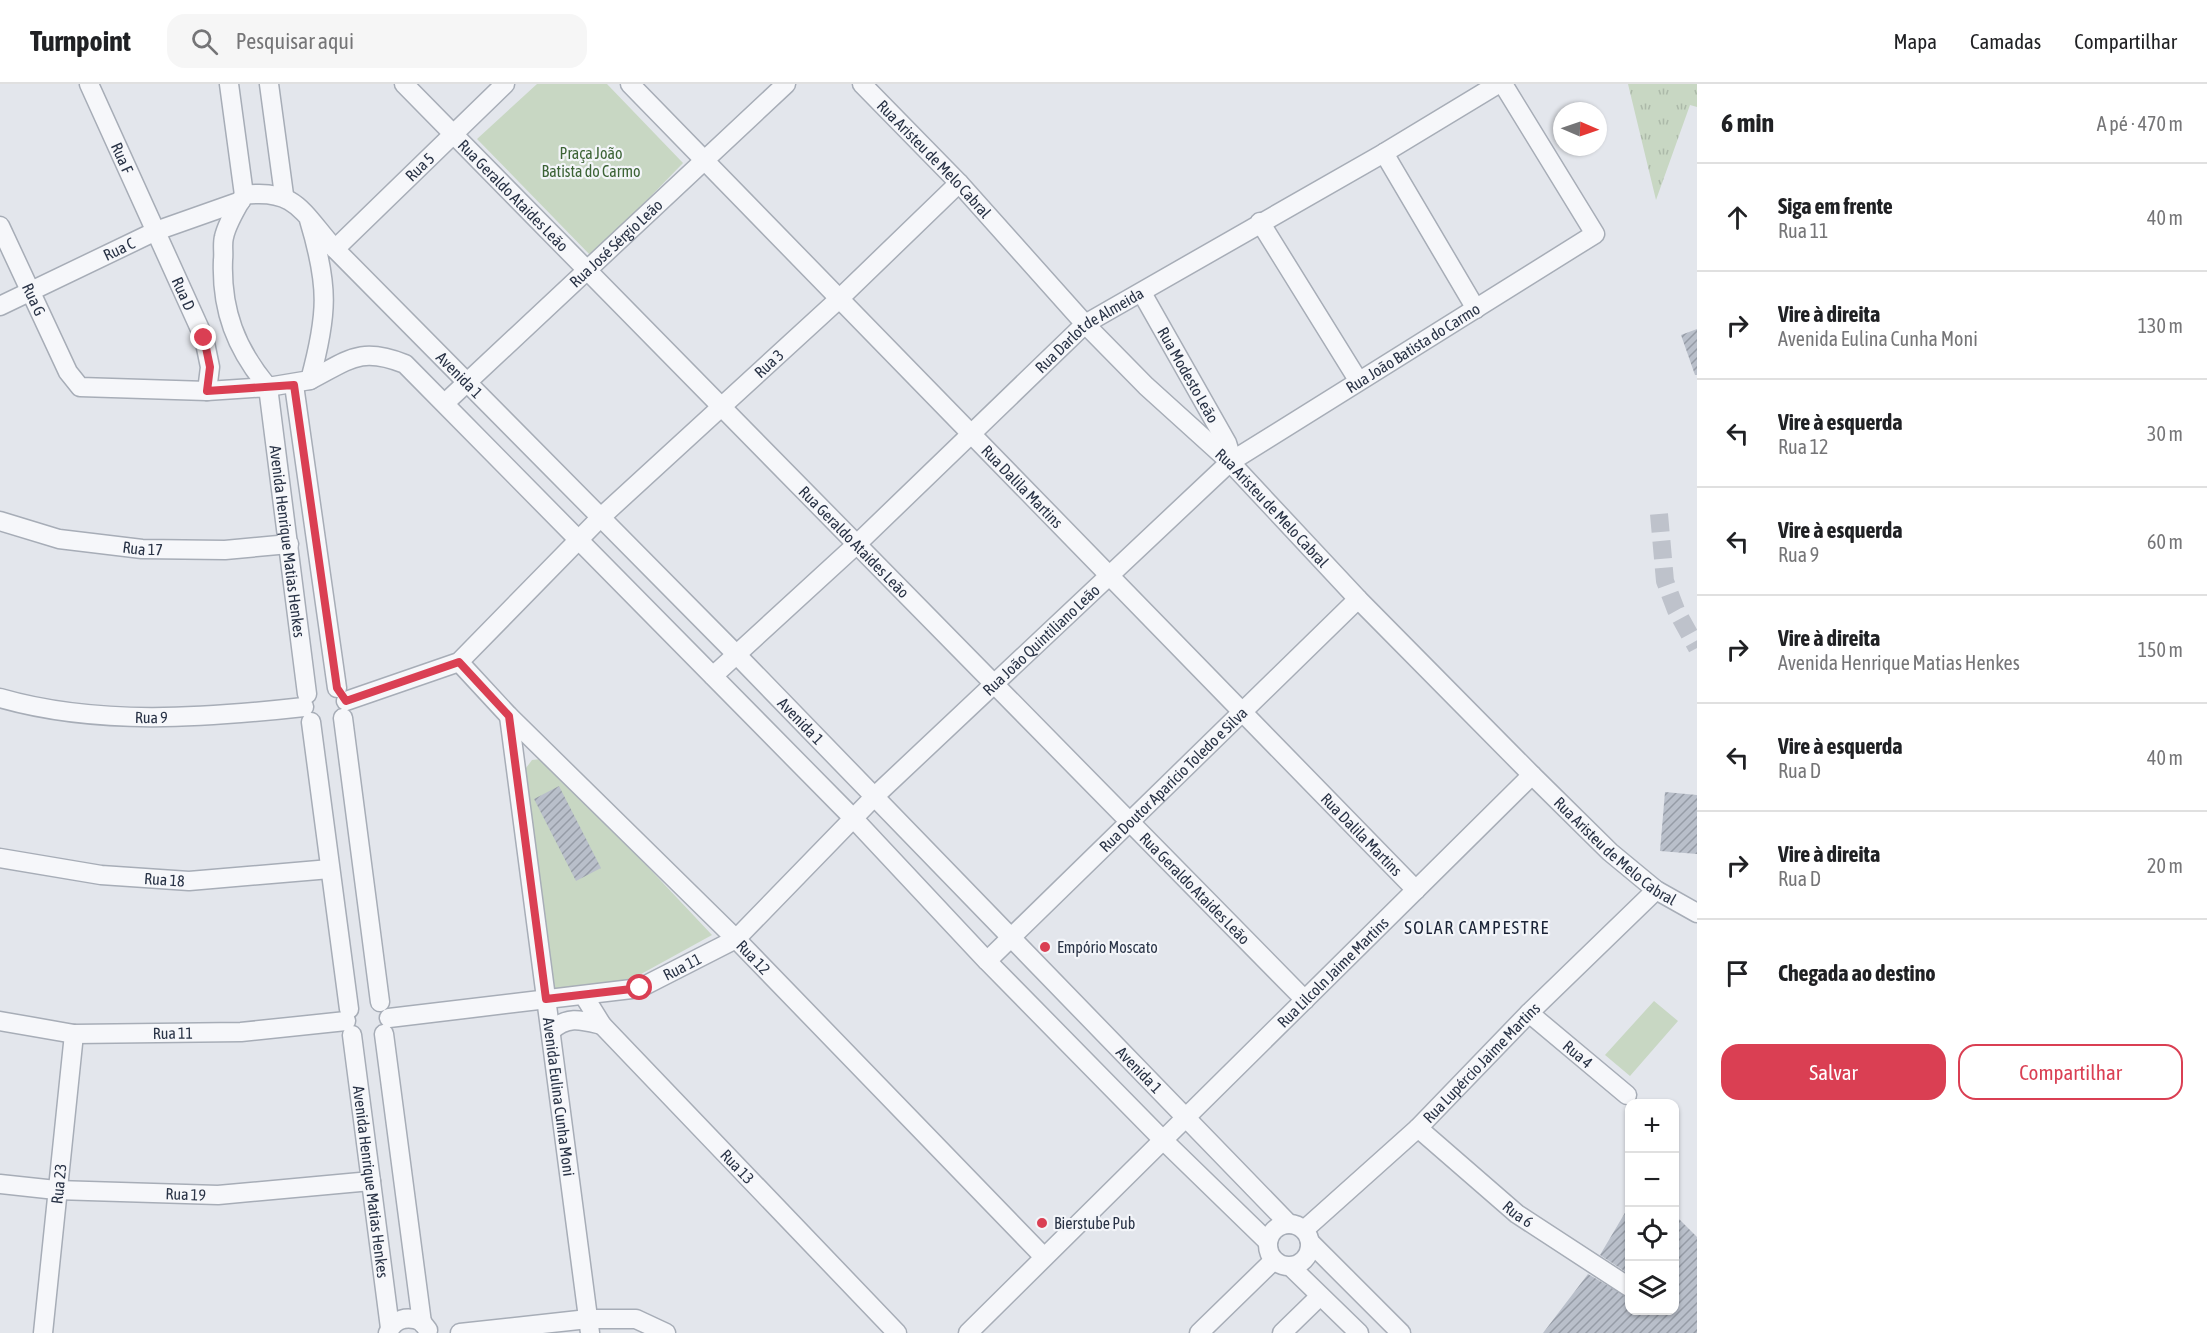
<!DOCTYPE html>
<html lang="pt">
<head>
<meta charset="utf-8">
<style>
	body { margin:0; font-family:"Asap Condensed",sans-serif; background:#f6f6f6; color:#202124 }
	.controls { position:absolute; right:18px; bottom:18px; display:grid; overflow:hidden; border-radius:12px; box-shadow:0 2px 4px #0004 }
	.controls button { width:54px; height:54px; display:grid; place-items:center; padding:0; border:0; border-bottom:2px solid #e0e0e0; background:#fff; color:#202124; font:30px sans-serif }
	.compass { position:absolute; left:1553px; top:18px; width:54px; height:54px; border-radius:50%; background:#fff; box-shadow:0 2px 4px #0004; rotate:92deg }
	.stop { position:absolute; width:18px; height:18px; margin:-14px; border:4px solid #da3f53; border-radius:50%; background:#fff }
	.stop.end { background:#da3f53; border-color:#fff; box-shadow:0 2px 6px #0008 }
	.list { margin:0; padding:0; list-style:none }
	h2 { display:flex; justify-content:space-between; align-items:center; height:78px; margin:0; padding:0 24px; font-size:26px }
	h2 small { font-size:20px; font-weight:400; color:#757577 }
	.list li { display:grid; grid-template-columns:39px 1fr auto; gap:18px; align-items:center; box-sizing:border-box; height:108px; padding:0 24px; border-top:2px solid #e0e0e0 }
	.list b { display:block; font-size:22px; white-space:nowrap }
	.list p { margin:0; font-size:20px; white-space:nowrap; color:#757577 }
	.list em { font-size:20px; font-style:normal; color:#757577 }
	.actions { display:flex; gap:12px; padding:18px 24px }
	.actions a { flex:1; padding:14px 0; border:2px solid #da3f53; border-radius:18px; text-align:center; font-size:21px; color:#da3f53 }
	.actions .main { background:#da3f53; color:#fff }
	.icon { flex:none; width:33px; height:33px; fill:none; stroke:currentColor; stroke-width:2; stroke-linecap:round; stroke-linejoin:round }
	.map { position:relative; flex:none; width:1697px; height:1249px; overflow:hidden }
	header { display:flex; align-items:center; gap:36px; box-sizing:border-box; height:84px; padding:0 30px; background:#fff; border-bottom:2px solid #e0e0e0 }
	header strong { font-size:28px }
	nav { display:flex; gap:33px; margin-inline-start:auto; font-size:21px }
	.search { width:420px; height:54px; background:#f6f6f6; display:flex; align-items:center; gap:15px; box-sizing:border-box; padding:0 21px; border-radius:18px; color:#757577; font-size:22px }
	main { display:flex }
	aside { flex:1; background:#fff }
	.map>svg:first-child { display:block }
	.grass { fill:url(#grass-tufts) }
	.park { fill:#c8d7c3 }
	.building { fill:url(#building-hatch) }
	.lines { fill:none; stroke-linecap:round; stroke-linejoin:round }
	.minor-tunnel { stroke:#bec2cb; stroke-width:18; stroke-dasharray:18 9; stroke-linecap:butt }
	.minor-casing { stroke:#a7adb7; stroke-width:21 }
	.minor { stroke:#f6f7fa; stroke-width:18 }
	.route { stroke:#da3f53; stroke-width:8 }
	.poi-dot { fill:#da3f53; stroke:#f3f5f9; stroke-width:2 }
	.labels { text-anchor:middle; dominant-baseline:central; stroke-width:4.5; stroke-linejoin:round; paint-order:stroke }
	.park-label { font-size:16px; fill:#3c6335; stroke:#f3f5f9 }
	.street-label { font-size:16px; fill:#293346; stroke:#f3f5f9 }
	.poi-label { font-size:16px; fill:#293346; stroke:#f3f5f9; text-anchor:start }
	.neighbourhood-label { font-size:18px; letter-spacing:1.5px; fill:#1b2437; stroke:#f3f5f9 }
</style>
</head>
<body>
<header>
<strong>Turnpoint</strong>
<div class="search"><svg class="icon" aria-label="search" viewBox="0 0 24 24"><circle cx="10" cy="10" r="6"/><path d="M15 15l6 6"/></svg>Pesquisar aqui</div>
<nav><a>Mapa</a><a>Camadas</a><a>Compartilhar</a></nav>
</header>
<main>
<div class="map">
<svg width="1697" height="1249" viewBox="0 0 1697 1249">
	<defs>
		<pattern id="grass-tufts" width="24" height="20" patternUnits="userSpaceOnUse" patternTransform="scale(1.5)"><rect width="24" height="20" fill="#c8d7c3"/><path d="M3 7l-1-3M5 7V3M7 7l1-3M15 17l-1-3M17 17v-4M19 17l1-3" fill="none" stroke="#acb9a9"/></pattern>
		<pattern id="building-hatch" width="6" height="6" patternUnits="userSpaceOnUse" patternTransform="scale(1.5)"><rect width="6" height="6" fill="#b9bfca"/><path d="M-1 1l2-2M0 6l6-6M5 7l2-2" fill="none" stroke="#969ca6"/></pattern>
	</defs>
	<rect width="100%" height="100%" fill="#e3e6ec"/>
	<!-- grass -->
	<path class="grass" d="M1628,0H1697V23L1690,21L1656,116Z"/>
	<!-- park -->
	<path class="park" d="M537,0H607L683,79L592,173L477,55Z
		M541,675L550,679L712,851L632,895L552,908L523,688L532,676Z
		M1654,917L1678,937L1630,992L1605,971Z"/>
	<!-- building -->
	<path class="building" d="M1697,245V291H1695L1681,251Z
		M559,702L601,784L576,797L534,715Z
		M1665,708L1697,711V770L1660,767Z
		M1629,1122V1190L1600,1171Z
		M1674,1130L1697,1153V1249H1543L1588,1190L1629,1214V1227H1674Z"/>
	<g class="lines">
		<!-- minor-tunnel -->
		<path class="minor-tunnel" d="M1659,430L1665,497L1676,526L1697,564"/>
		<!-- minor casing -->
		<g class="minor-casing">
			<g id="minor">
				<path id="s1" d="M89,0L204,254L210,283L207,307"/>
				<path d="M229,0L244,111"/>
				<path d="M269,0L284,111"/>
				<path id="s2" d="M404,0L1305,916"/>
				<path id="s3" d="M630,0L1416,806"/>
				<path id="s4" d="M862,0L959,99L1085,240L1146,302L1230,378L1358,515L1532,691L1610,768L1656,806L1697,829"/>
				<path d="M1384,69L1476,225"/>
				<path id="s5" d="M309,136C329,202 328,230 310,296L268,303C236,265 221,226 223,176C224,169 222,160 224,153C227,139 237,123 244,111C297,104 303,130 335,165L736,570L1289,1140"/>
				<path d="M1260,138L1358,296"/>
				<path id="s6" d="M0,142L68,288L80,303L207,307L268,303L307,610"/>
				<path id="s7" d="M335,165L505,0"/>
				<path id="s8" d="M1142,209L1227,359L1232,375"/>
				<path id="s9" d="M0,222L156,147L241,117"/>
				<path d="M310,296C349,276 360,262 405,280L854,735L987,877L1162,1055L1267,1157"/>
				<path d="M294,301L337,604"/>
				<path id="s10" d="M445,319L786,0"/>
				<path id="s11" d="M0,437L59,455L142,465L225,466L289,460"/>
				<path id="s12" d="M459,578L509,632L736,855L1044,1173"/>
				<path id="s13" d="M713,592L857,460L1085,240L1384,69L1498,0"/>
				<path id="s14" d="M0,614C97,642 205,634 304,623"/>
				<path id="s15" d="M346,617L459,578L600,434L839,215L959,99"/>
				<path id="s16" d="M509,632L590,1249"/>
				<path d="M343,634L380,918"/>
				<path d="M311,638L349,925"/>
				<path id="s17" d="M0,774L101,791L189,797L330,785"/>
				<path id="s18" d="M987,877L1358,515"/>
				<path id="s19" d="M584,912L602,941L897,1249"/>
				<path id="s20" d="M1529,929L1627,1011"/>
				<path id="s21" d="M389,934L640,904L736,855L875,712L1230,378L1595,150L1503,0"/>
				<path id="s22" d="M0,937L74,950L241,948L346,937"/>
				<path d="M551,947C567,931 582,936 602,941"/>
				<path d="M384,950L422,1239"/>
				<path id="s23" d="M352,951L390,1244"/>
				<path id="s24" d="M1418,1044L1517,1130L1629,1203"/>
				<path id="s25" d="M0,1100L56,1106L218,1111L371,1097"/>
				<circle cx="1289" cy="1161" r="21"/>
				<path id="s26" d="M1304,1146L1418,1044L1529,929L1656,806"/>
				<path d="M1310,1158L1401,1249"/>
				<path d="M1291,1183L1359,1249"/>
				<path id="s27" d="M43,1249L74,950"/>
				<path d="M388,1249C394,1234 407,1232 421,1237L428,1246"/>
				<path d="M460,1249L588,1235H636L666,1249"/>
				<path id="s28" d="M968,1249L1532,691"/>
				<path d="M1199,1249L1274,1176"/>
				<path d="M1282,1249L1320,1212"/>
			</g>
		</g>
		<!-- minor -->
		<use href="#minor" class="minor"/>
	</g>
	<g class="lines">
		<!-- route -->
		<path class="route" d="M204,254L210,283L207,307L294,301L337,604L346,617L459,578L509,632L546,915L640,904"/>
	</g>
	<!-- markers -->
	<g class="poi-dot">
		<circle cx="1045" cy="863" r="6"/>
		<circle cx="1042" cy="1139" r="6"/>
	</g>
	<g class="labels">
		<!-- park labels -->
		<g class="park-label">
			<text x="591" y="69">Praça João<tspan x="591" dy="18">Batista do Carmo</tspan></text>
		</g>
		<!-- street labels -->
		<g class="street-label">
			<text stroke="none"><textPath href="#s1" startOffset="81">Rua F</textPath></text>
			<text stroke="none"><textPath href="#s4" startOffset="104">Rua Aristeu de Melo Cabral</textPath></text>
			<text stroke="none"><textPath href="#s7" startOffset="118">Rua 5</textPath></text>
			<text stroke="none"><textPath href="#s2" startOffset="156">Rua Geraldo Ataides Leão</textPath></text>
			<text stroke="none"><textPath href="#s10" startOffset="234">Rua José Sérgio Leão</textPath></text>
			<text stroke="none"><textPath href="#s9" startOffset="132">Rua C</textPath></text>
			<text stroke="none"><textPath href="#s1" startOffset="230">Rua D</textPath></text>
			<text stroke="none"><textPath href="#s6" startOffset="81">Rua G</textPath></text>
			<text stroke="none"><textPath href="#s13" startOffset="512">Rua Darlot de Almeida</textPath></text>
			<text stroke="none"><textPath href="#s21" startOffset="1263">Rua João Batista do Carmo</textPath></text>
			<text stroke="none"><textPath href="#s15" startOffset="550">Rua 3</textPath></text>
			<text stroke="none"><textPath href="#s5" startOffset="704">Avenida 1</textPath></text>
			<text stroke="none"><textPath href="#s8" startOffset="94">Rua Modesto Leão</textPath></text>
			<text stroke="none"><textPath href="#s3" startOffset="562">Rua Dalila Martins</textPath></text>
			<text stroke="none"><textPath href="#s4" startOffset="590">Rua Aristeu de Melo Cabral</textPath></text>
			<text stroke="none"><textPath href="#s6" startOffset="524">Avenida Henrique Matias Henkes</textPath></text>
			<text stroke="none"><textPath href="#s2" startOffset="642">Rua Geraldo Ataides Leão</textPath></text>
			<text stroke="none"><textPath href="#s11" startOffset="146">Rua 17</textPath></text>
			<text stroke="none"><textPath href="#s21" startOffset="788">Rua João Quintiliano Leão</textPath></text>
			<text stroke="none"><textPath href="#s14" startOffset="153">Rua 9</textPath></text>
			<text stroke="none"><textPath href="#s5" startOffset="1190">Avenida 1</textPath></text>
			<text stroke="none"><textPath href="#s18" startOffset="260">Rua Doutor Aparício Toledo e Silva</textPath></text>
			<text stroke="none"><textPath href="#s3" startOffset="1048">Rua Dalila Martins</textPath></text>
			<text stroke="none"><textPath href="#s4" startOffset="1076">Rua Aristeu de Melo Cabral</textPath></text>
			<text stroke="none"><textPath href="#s17" startOffset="166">Rua 18</textPath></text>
			<text stroke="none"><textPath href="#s2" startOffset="1128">Rua Geraldo Ataides Leão</textPath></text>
			<text stroke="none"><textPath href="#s12" startOffset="417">Rua 12</textPath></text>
			<text stroke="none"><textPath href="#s21" startOffset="300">Rua 11</textPath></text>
			<text stroke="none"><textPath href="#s28" startOffset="513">Rua Lilcoln Jaime Martins</textPath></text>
			<text stroke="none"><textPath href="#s22" startOffset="174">Rua 11</textPath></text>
			<text stroke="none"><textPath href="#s20" startOffset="64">Rua 4</textPath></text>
			<text stroke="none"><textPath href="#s26" startOffset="244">Rua Lupércio Jaime Martins</textPath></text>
			<text stroke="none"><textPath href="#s5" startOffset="1676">Avenida 1</textPath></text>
			<text stroke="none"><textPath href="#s16" startOffset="384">Avenida Eulina Cunha Moni</textPath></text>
			<text stroke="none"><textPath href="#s19" startOffset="230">Rua 13</textPath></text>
			<text stroke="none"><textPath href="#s23" startOffset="148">Avenida Henrique Matias Henkes</textPath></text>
			<text stroke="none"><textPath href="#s27" startOffset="150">Rua 23</textPath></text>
			<text stroke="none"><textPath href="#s25" startOffset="186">Rua 19</textPath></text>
			<text stroke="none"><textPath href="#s24" startOffset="132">Rua 6</textPath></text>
		</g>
		<!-- poi labels -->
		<g class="poi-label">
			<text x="1057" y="863">Empório Moscato</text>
			<text x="1054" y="1139">Bierstube Pub</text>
		</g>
		<!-- neighbourhood labels -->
		<g class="neighbourhood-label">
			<text x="1477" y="843">SOLAR CAMPESTRE</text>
		</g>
	</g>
</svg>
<div class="controls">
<button>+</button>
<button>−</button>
<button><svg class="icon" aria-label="locate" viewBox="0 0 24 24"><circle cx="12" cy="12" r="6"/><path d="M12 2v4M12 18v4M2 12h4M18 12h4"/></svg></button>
<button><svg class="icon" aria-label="layers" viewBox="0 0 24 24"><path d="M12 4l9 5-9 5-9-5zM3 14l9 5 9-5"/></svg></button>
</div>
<svg class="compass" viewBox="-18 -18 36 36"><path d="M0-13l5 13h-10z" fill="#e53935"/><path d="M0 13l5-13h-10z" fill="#757577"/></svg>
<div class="stop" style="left:640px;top:904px"></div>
<div class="stop end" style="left:204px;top:254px"></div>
</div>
<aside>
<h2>6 min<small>A pé · 470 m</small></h2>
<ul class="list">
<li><svg class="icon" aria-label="ahead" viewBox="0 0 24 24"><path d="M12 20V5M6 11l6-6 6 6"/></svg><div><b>Siga em frente</b><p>Rua 11</p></div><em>40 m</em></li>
<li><svg class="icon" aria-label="right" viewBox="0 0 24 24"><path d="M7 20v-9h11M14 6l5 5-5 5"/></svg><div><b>Vire à direita</b><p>Avenida Eulina Cunha Moni</p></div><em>130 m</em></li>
<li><svg class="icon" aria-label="left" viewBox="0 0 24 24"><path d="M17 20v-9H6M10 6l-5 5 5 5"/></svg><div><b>Vire à esquerda</b><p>Rua 12</p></div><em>30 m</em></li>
<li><svg class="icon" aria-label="left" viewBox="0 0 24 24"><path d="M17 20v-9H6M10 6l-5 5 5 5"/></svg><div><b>Vire à esquerda</b><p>Rua 9</p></div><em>60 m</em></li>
<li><svg class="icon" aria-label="right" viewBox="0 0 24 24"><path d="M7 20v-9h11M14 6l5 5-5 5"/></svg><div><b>Vire à direita</b><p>Avenida Henrique Matias Henkes</p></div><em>150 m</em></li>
<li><svg class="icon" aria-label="left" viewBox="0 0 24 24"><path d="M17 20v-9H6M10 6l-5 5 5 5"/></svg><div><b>Vire à esquerda</b><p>Rua D</p></div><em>40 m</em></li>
<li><svg class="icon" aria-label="right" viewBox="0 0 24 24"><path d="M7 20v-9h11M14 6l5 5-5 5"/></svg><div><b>Vire à direita</b><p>Rua D</p></div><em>20 m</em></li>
<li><svg class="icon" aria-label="arrive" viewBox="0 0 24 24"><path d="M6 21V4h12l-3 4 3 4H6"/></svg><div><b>Chegada ao destino</b></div></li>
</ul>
<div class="actions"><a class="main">Salvar</a><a>Compartilhar</a></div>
</aside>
</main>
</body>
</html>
